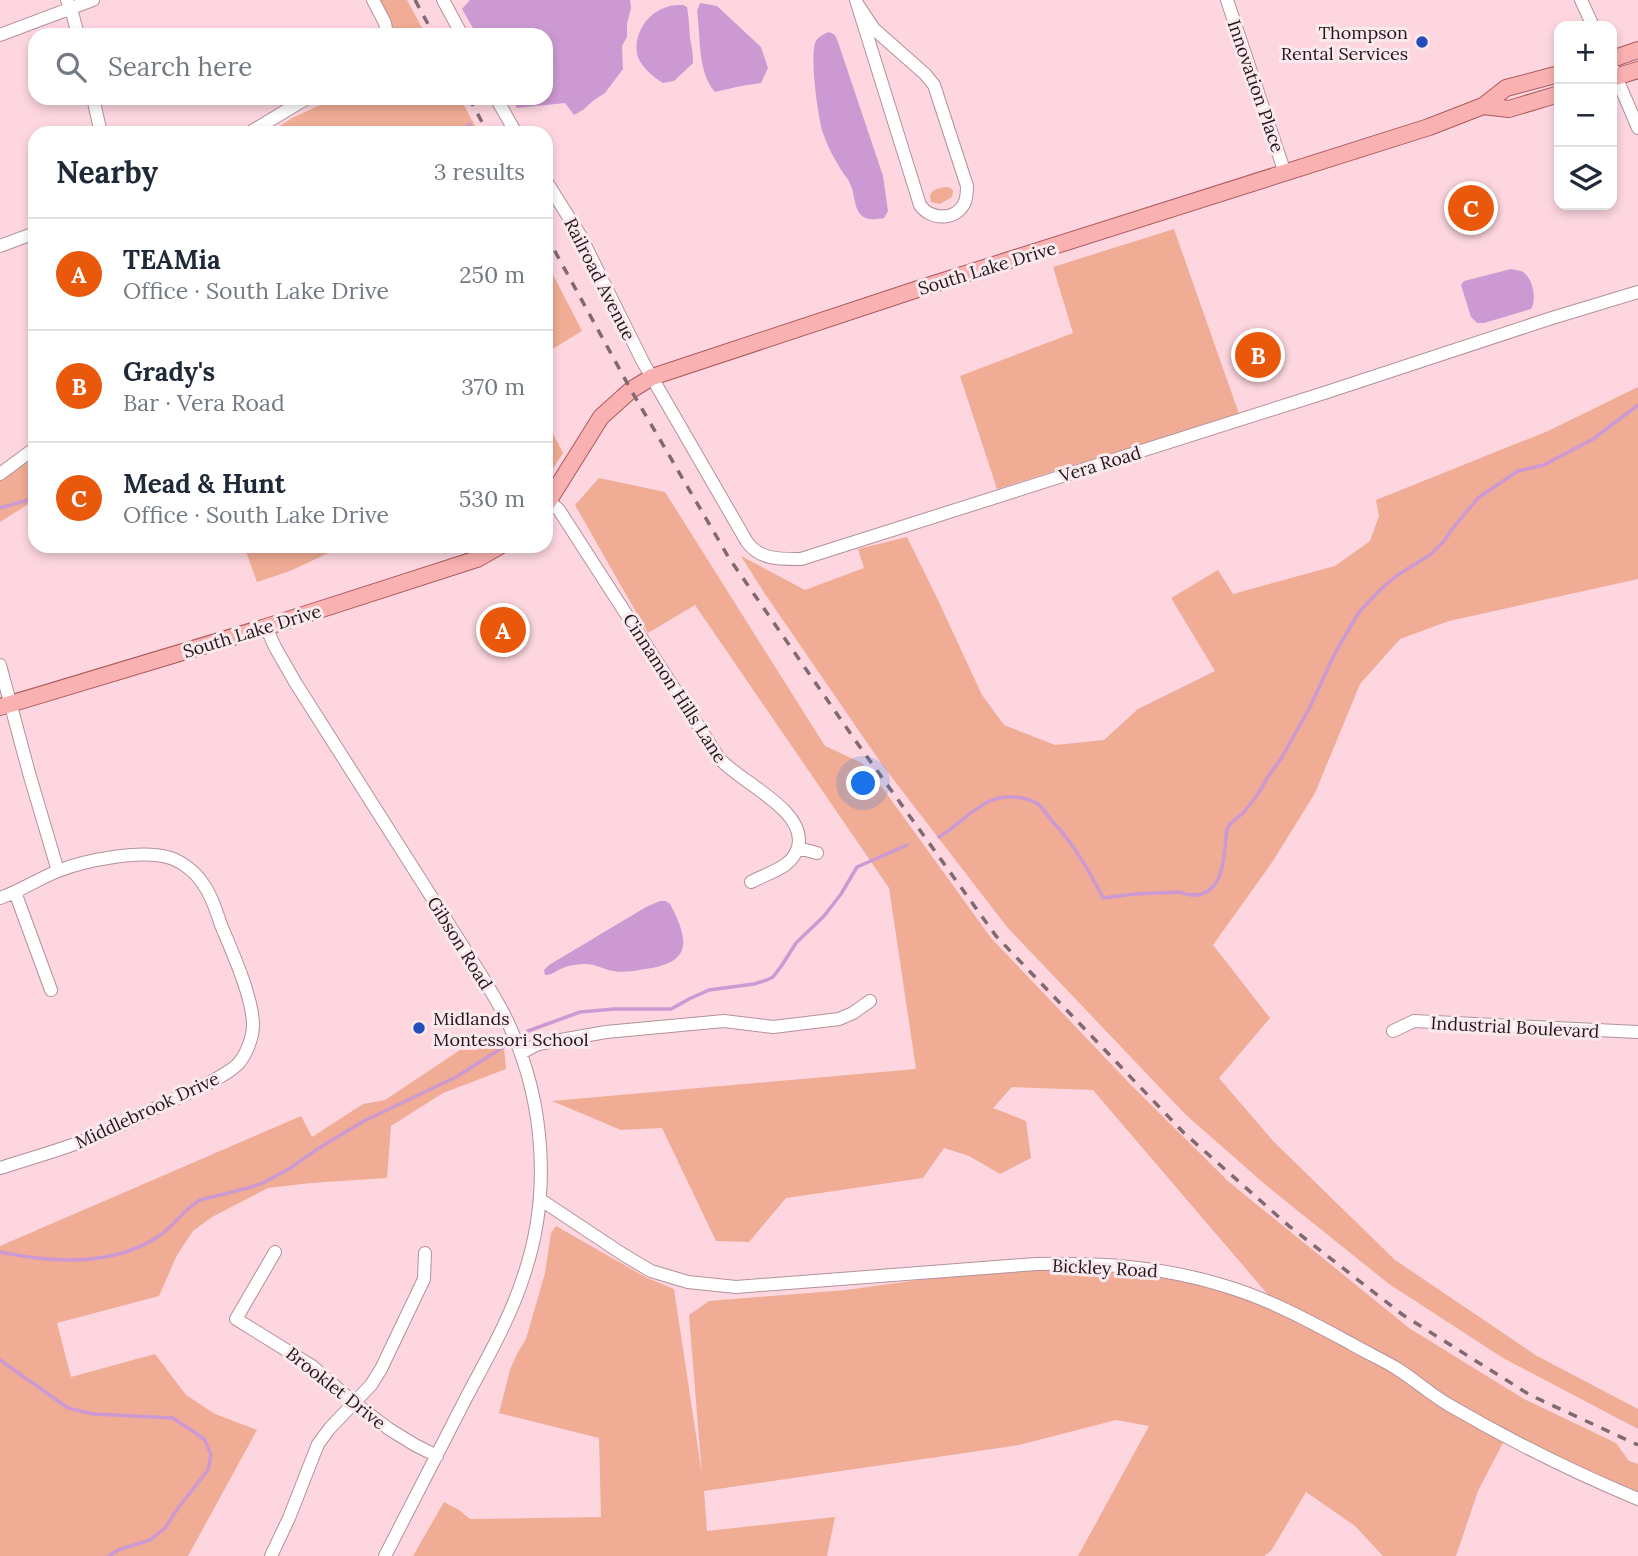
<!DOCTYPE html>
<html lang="en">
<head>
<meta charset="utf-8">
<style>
	body { margin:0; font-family:Lora,serif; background:#f2f2f3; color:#1f2937 }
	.controls { position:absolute; right:21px; top:21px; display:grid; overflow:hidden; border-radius:14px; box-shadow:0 4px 10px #0003 }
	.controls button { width:63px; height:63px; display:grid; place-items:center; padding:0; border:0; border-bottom:2px solid #e0e1e3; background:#fff; color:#1f2937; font:35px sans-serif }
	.you { position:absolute; left:864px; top:784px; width:24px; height:24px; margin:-18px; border:5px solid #fff; border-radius:50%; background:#1a73e8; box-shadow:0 0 0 10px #1a73e833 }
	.badge { display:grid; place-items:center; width:46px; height:46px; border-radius:50%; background:#ea580c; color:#fff; font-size:23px; font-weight:700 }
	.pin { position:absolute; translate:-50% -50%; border:4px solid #fff; box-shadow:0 2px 7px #0006 }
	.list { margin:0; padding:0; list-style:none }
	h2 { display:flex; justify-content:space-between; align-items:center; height:91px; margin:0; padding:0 28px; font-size:30px }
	h2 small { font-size:23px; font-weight:400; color:#747a83 }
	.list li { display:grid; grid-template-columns:46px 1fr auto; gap:21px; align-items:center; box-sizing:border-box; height:112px; padding:0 28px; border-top:2px solid #e0e1e3 }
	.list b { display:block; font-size:26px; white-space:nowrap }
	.list p { margin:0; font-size:23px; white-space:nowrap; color:#747a83 }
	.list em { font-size:23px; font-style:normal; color:#747a83 }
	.icon { flex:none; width:38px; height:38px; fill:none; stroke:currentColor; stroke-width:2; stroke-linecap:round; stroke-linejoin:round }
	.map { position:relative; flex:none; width:1638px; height:1556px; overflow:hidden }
	.search { position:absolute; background:#fff; box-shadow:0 4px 10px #0003; left:28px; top:28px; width:525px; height:77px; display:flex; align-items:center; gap:18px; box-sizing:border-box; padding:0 24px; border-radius:21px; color:#747a83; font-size:26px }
	.panel { position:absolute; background:#fff; box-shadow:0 4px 10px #0003; left:28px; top:126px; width:525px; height:427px; border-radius:21px }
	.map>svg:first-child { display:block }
	.green { fill:#f0ac94 }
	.water { fill:#cd99d3 }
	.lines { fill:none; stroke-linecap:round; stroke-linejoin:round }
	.stream { stroke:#cd99d3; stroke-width:3.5 }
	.minor-casing { stroke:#b4919a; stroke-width:14 }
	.major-casing { stroke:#ac595c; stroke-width:18 }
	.minor { stroke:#fff; stroke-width:12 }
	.major { stroke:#fab1b2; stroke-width:16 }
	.rail { stroke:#816970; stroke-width:3.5; stroke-dasharray:9 9; stroke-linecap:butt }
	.poi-dot { fill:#254cbb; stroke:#faeaee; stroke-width:2.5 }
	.labels { text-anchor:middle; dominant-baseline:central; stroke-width:6; stroke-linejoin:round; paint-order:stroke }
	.poi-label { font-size:18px; fill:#24171b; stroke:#faeaee; text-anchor:end }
	.street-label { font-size:18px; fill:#24171b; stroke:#faeaee }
</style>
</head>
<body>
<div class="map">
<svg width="1638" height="1556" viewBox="0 0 1638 1556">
	<rect width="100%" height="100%" fill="#fdd6e0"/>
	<!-- green -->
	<path class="green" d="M378,0H407L426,35H397Z
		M336,98H460L479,133H269L292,118Z
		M946,187L951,188L953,191L952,197L940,204L931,202L930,195C933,189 939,188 946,187Z
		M1174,229L1239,414L997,489L960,376L1073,333L1053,267Z
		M546,261L582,331L546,353Z
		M1638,387V579L1449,621L1400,639L1360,684L1315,793L1273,861L1213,945L1270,1018L1219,1078L1273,1141L1395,1260L1537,1356L1638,1409V1429L1503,1358L1389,1284L1267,1186L1186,1115L1007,927L883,766L765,594L741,556L805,590L864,568L858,549L907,537L937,598L982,695L1004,725L1055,745L1104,740L1138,709L1215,671L1171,598L1218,570L1233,594L1335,566L1370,541L1379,516L1376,500L1548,431Z
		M546,420L563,453L546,479Z
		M35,454V500L0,522V479Z
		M599,478L665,492L825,746L862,763L884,790L991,938L1131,1085L1229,1182L1409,1328L1524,1399L1616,1443L1629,1461L1638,1464V1499L1506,1437L1478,1491L1456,1556H1383L1355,1526L1306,1492L1271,1551L1264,1556H1078L1149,1426L1116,1420L1019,1445L704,1491L707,1531L835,1517L827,1556H413L444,1502L459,1510L470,1519L601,1517L599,1438L499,1413L510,1370L517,1354L526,1339L545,1273L551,1233L556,1226L647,1278L674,1289L702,1475L689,1315L709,1301L846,1290L1036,1264L1161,1270L1276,1304L1093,1090L1012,1087L993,1108L1026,1121L1031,1158L1000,1174L969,1156L944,1148L923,1178L786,1198L749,1242L716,1241L662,1128L621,1130L552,1101L916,1069L889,888L695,605L648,633L575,505Z
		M244,546H337L335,550L290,571L257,582Z
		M503,1038L506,1069L443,1093L391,1126L387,1178L311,1183L268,1188L212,1217L193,1231L177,1255L159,1296L57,1323L71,1377L155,1354L186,1395L215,1414L257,1430L188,1556H0V1246L301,1116L312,1137L363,1104L385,1100L460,1050H476Z"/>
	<!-- water -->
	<path class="water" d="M470,0H630L631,8L627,24V37L622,46L623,69L605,93L594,100L583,110L574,115L565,103L517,108L511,98H546V35H477L462,9Z
		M700,3L717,6L761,47L768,68L761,83L741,86L715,92C697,71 701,38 697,11Z
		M683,5L687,7C689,17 689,28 690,38C692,48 693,54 693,63L674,81L663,83C653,77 640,66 637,54C634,33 647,13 667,7C672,5 678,5 683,5Z
		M829,32L835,35L838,42L883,176L888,211L884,218C877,219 868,221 862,216C854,210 855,195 851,186C849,179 843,174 840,168C833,157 827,145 823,133C818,119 809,53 816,41C819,36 824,34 829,32Z
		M1511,269C1515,270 1519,270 1523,272C1533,278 1537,300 1531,309L1484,323H1477L1471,317L1461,285L1464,281Z
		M660,901H666L670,904C689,940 693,963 645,969C635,971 623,973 613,971C603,969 595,964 586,964C580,964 571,965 565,967C557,970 553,975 545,975L544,970L549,965L646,907Z"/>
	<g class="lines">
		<!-- stream -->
		<path class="stream" d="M460,133L470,124
			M0,508L25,501L35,496
			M939,837C958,826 972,808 992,800C1006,795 1027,796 1039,805C1044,810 1048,816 1053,822C1074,844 1089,871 1103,898L1134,894L1180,892C1188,896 1194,896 1202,894C1226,886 1224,849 1227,829L1230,824L1243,813L1256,797L1269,775L1281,759L1310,707L1335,653L1359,612L1382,588L1399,574L1430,555L1444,541L1452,529L1478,498L1518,471L1544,465L1593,439L1638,405
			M528,1031L580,1012L614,1009H671L691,998L709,990L754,984L767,980L773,977L782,965L796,943L824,916L841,894L857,867L907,845
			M0,1252C52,1263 113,1267 159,1236C174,1226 184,1209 200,1200L248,1188L263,1183L290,1168L319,1148L364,1121L456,1077L505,1046
			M0,1360L68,1408L93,1414L173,1418L204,1439L208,1447L211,1455L208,1470L178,1508L165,1528L150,1540L118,1550L109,1556"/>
		<!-- minor casing -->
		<g class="minor-casing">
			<path id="minor" d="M67,0L73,16L78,35
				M373,0L385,23L387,35
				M443,0L462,35
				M856,0L920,205C930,220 955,221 964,204C967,198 967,192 967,186L934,85L925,74L874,29L858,5
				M1227,0L1285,173
				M1581,0L1593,26
				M0,35L93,0
				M1612,67L1638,128
				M93,98L101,133
				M496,98L516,133
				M249,133L307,98
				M546,181L580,235L643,362L747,542C760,560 780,559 801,559L1324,393L1552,318L1638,292
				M0,246L35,233
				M0,474L35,448
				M549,501L559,510L719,758C739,782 808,810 798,847C796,854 792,860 785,865C775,872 762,876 751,882
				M266,627L275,647L295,682L476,967C488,986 501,1006 510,1027C545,1103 551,1196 524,1275C510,1319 486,1360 465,1400C438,1452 412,1504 385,1556
				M0,665L29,773L58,871
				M798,848L817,853
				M15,892L51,990
				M0,898C20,891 38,879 58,871C85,860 139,850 167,857C180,860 194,871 201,881C211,894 216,910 221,925C232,951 253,998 253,1025C253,1038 246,1055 238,1064C225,1077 190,1092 173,1100C145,1112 119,1128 91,1138C61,1150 31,1158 0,1168
				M1393,1031L1414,1021L1638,1032
				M521,1053L538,1044L606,1032L724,1021L773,1027L839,1019L853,1013L870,1001
				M541,1200L624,1255L651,1271L688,1282L736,1287L1036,1264C1102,1263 1161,1266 1225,1286C1269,1299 1309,1321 1350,1343C1365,1352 1381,1359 1396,1368C1414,1379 1430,1394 1449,1405C1509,1440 1573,1472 1638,1499
				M275,1252L236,1319L312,1366L353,1402L389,1429L415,1445L437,1456
				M271,1556L289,1518L318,1444L330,1428L371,1385L381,1369L424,1279L425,1253"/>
		</g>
		<!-- major casing -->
		<g class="major-casing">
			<path id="major" d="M1612,59L1638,50
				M1612,78L1638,70
				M1483,106L1509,109L1559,94
				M546,505L601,417L631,390L652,377L918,289L1429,127L1483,106L1506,88L1559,74
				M0,707L266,627L477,559L500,546"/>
		</g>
		<!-- minor -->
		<use href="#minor" class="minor"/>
		<!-- major -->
		<use href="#major" class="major"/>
		<!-- rail -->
		<path class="rail" d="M415,0L434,35
			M469,98L488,133
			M546,235L631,390L729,558L855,740L996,936L1184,1133L1289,1226L1403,1315L1530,1395L1638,1445"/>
	</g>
	<!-- markers -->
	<g class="poi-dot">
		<circle cx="1422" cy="42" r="7"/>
		<circle cx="419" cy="1028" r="7"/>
	</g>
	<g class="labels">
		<!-- poi labels -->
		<g class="poi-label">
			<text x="1408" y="32">Thompson<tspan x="1408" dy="21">Rental Services</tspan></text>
			<text x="433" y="1018" text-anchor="start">Midlands<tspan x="433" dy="21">Montessori School</tspan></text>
		</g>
		<!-- street labels -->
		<g class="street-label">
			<text transform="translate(1256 86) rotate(71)">Innovation Place</text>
			<text transform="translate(987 268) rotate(-17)">South Lake Drive</text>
			<text transform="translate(600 279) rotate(63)">Railroad Avenue</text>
			<text transform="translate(1100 464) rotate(-17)">Vera Road</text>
			<text transform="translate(252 631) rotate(-17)">South Lake Drive</text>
			<text transform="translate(675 688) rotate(57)">Cinnamon Hills Lane</text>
			<text transform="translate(460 943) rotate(58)">Gibson Road</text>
			<text transform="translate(1515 1027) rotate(3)">Industrial Boulevard</text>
			<text transform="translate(147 1110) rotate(-25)">Middlebrook Drive</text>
			<text transform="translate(1105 1268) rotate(3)">Bickley Road</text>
			<text transform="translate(336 1388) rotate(38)">Brooklet Drive</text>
		</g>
	</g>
</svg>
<div class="controls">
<button>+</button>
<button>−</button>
<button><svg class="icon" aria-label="layers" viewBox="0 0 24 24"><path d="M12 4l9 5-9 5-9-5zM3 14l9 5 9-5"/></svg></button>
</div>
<div class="you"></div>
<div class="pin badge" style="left:503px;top:630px">A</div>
<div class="pin badge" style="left:1258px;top:355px">B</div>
<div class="pin badge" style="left:1471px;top:208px">C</div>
<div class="search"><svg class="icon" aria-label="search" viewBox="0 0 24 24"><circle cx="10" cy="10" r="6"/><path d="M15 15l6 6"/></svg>Search here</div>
<section class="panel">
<h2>Nearby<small>3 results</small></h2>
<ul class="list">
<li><span class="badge">A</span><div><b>TEAMia</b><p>Office · South Lake Drive</p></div><em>250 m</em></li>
<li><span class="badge">B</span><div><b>Grady's</b><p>Bar · Vera Road</p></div><em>370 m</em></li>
<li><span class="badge">C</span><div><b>Mead &amp; Hunt</b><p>Office · South Lake Drive</p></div><em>530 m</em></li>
</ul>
</section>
</div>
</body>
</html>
